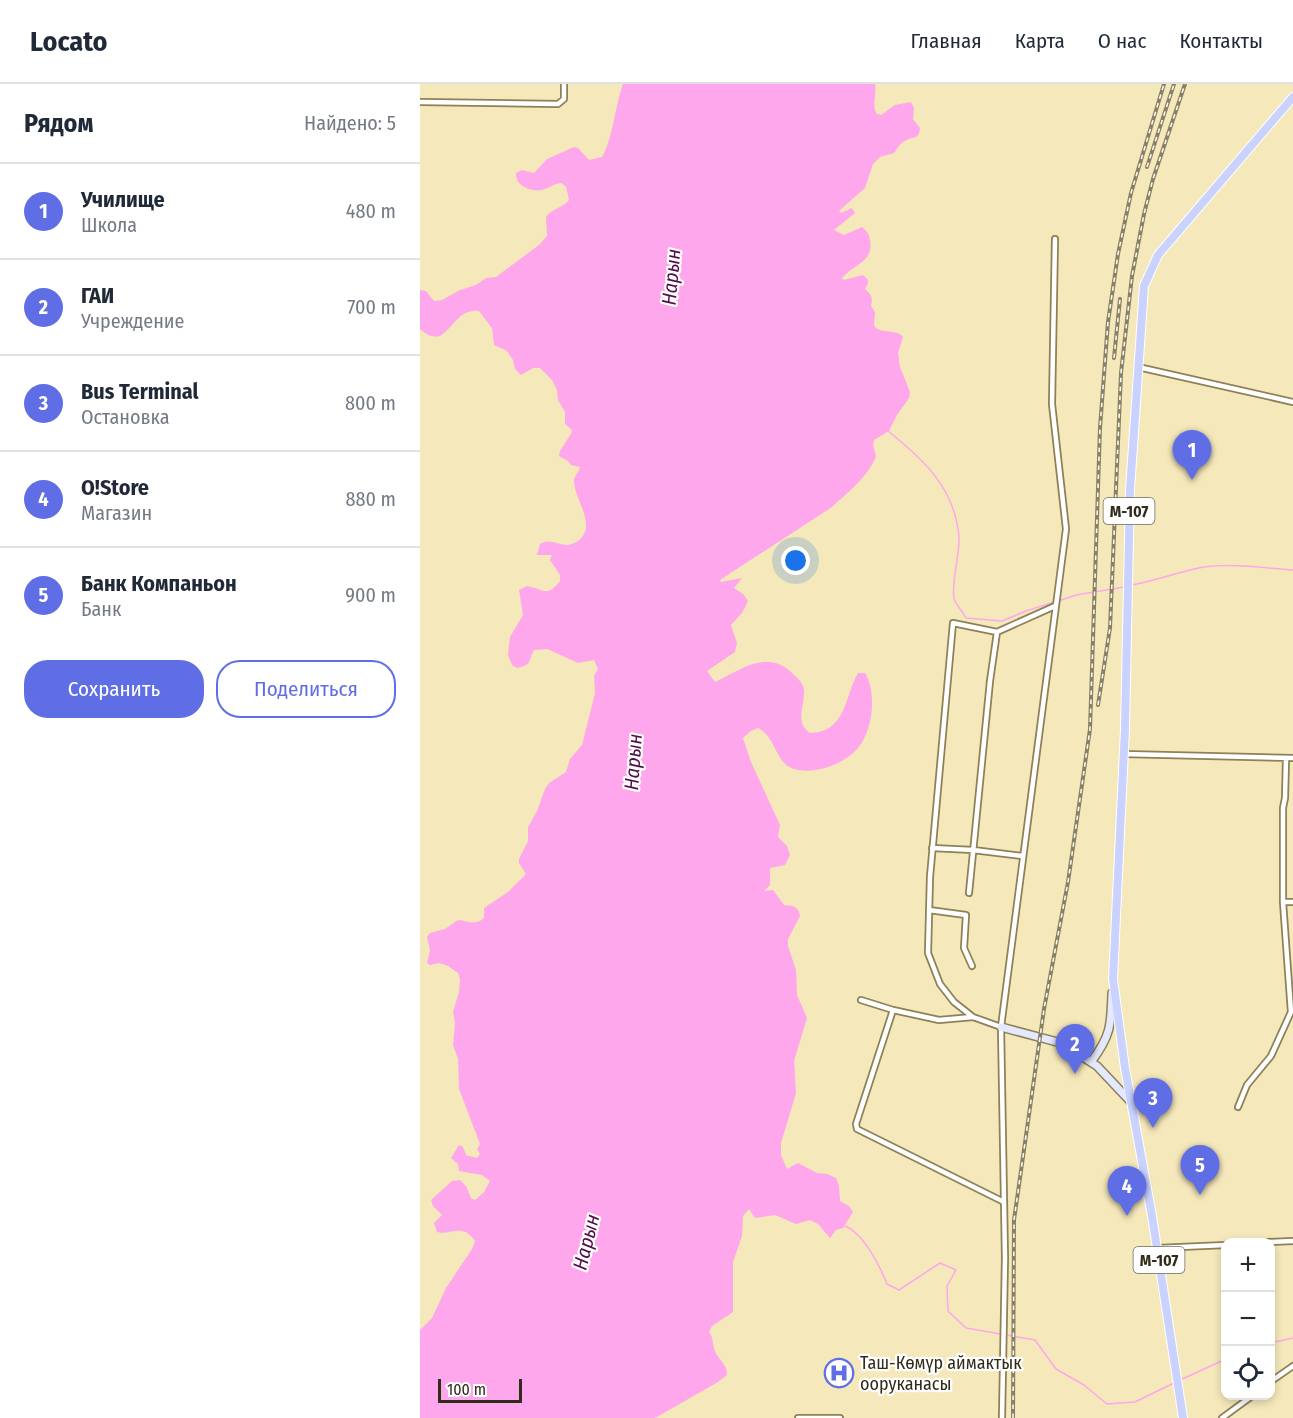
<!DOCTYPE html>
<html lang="ru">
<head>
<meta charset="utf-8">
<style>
	body { margin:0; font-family:"Fira Sans Condensed",sans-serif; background:#f2f2f3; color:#1f2937 }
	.controls { position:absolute; right:18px; bottom:18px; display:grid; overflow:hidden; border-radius:12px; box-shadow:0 3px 9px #0003 }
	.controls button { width:54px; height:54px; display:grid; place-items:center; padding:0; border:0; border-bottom:2px solid #e0e1e3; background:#fff; color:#1f2937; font:30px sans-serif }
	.scale { position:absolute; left:18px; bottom:15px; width:84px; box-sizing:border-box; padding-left:6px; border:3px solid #312c1a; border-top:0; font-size:16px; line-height:21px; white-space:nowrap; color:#312c1a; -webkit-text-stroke:4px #fff; paint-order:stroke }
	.you { position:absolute; left:376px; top:477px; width:21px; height:21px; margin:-15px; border:4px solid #fff; border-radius:50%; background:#1a73e8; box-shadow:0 0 0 9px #1a73e833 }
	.badge { display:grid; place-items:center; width:39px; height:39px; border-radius:50%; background:#606ee6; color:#fff; font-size:20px; font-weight:700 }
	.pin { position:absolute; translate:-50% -50px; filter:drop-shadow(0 2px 3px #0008) }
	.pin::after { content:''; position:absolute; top:32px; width:21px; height:18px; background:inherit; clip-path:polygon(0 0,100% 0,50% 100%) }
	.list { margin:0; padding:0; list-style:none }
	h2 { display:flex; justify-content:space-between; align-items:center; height:78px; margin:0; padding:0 24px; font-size:26px }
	h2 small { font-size:20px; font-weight:400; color:#747a83 }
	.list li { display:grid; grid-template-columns:39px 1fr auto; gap:18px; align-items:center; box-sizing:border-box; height:96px; padding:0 24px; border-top:2px solid #e0e1e3 }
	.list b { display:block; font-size:22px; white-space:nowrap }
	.list p { margin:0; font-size:20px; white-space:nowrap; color:#747a83 }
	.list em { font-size:20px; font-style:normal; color:#747a83 }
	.actions { display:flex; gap:12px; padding:18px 24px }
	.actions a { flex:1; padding:14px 0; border:2px solid #606ee6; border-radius:24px; text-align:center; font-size:21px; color:#606ee6 }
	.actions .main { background:#606ee6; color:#fff }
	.icon { flex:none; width:33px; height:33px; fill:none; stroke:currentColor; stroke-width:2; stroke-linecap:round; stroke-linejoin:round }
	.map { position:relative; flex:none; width:873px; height:1334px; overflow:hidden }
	header { display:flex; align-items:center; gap:36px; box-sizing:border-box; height:84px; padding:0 30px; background:#fff; border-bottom:2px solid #e0e1e3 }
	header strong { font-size:28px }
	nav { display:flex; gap:33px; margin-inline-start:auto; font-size:21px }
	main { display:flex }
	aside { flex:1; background:#fff }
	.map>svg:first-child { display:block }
	.water { fill:#fea7ec }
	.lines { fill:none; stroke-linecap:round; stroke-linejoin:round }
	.stream { stroke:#fea7ec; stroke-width:1.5 }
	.street-casing { stroke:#8c8157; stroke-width:8 }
	.secondary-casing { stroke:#8c8157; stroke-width:10 }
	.primary-casing { stroke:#fff; stroke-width:10 }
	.street { stroke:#fff; stroke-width:4.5 }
	.secondary { stroke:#e5e9ff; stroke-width:7 }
	.primary { stroke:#cad3ff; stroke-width:8 }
	.rail-casing { stroke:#8a8163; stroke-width:4 }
	.rail { stroke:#fff; stroke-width:1.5; stroke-dasharray:4.5; stroke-linecap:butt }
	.labels { text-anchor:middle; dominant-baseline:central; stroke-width:4.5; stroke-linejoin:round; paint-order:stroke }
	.shield { fill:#fff; stroke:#6f6b5f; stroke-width:1.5 }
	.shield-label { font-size:16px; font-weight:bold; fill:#312c1a }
	.poi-label { font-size:18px; fill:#312c1a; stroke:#fff; text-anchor:start }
	.water-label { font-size:20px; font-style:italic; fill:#500d47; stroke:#fff }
</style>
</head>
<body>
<header>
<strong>Locato</strong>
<nav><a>Главная</a><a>Карта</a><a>О нас</a><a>Контакты</a></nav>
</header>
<main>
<aside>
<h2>Рядом<small>Найдено: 5</small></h2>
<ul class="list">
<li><span class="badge">1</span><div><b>Училище</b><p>Школа</p></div><em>480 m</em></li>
<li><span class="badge">2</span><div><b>ГАИ</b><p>Учреждение</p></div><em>700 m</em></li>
<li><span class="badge">3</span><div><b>Bus Terminal</b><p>Остановка</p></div><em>800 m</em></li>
<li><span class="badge">4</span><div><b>O!Store</b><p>Магазин</p></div><em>880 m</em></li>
<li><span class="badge">5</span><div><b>Банк Компаньон</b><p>Банк</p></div><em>900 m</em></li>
</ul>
<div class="actions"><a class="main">Сохранить</a><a>Поделиться</a></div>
</aside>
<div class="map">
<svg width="873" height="1334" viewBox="0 0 873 1334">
	<rect width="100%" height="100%" fill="#f5e8bb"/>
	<!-- water -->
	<path class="water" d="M203,0H455C457,10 451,21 457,30L461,31L475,21L491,18L494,24L493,35L500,44C499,56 493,52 485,57C480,59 477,65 474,69L460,73L453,80L445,104L419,127L421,129L432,124L435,129L414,146L424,151L442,143C447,147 449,150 450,156C454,178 434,180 422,194L424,196L443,191L448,196V199L445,205C451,210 453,213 451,222L455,228L454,242C462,251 476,244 483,253L478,269L480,283L490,308L489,314L477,331L469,347L454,356L453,361L456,372C449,392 427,409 412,423L300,496L301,498L322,494L314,504L323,510L328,517L322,529L311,541L317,559L315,568L287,587L295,598C321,586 346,565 371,588C376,593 383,598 384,606C385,622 374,638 390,649C426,649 425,611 438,589H445C457,608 453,646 438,664C424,680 396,691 374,685C355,680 356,652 338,644L331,647L323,654L331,678L360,741L358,753L367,762L370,771L365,781L350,784V801L344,807L353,806L364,821C372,822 378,821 380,832L368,855V862L376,886L377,911L387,934L374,977L376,1009L361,1059V1071L367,1085L378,1079L397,1089L407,1090L416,1094L419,1102L420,1117L429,1122L433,1128L423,1144L416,1146L410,1154L398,1140L390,1136L376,1140L355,1131L335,1134L329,1125L323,1132L322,1152L313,1178V1228L292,1242L289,1248C294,1255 292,1259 295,1267C299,1277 307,1279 307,1291L298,1298L235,1334H0V1246L12,1234L26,1204L52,1165L55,1157C42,1138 30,1152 17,1148L14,1139L22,1131L13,1122L11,1116L32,1097L40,1096L46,1102L51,1114L55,1116L64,1108L70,1097L62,1091L39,1087L38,1080L31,1074L39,1061L43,1063L46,1071L57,1074L60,1070L57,1065L60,1060L39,1005L38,975L33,961L35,939L33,928L39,908L40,895L38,889L28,882L19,879L10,881L7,879L10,866L7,853L10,849L25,845L38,836C48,837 55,842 64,834V824L88,808L106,790L99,779V775L108,757V743L117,727L125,705L129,699L146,688L150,675L162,661L175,609L174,592L178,585L174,576L158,579L127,565L114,566C108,576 113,581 97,584L92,581L88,571L90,553L103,531L99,506L107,502C124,505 127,514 140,497V491L130,476L132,471H117L120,460C132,453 140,464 152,460C183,447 153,415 154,396C155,391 159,388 160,383L151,381L148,377L139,372L140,367L152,348L151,345L145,340V328L138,316L137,306L132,296L120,284H113L101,291L95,285L93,276L87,267L74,261L72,244L59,227C40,224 33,244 20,252C11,254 6,250 0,245V206L6,207L14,217L22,216L40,206L56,201L66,194L76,193L119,161L127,152L126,133C132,124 143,124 149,116L146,103L141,99C133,100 129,104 122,106C110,108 95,101 96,89L102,86L114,89L127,75L154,63L158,64L169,76L182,73C193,55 195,21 203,0Z"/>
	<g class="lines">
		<!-- stream -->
		<path class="stream" d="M468,347C503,375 535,404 539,453C540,469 531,499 534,514C535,520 543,528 546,534L582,537L606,527L634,518
			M711,501C736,497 760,487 784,483C813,479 844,484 873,486
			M638,517L656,511L704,503
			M425,1142C443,1149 460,1182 467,1200L479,1206L520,1179L536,1186L527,1202L528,1227L546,1244L615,1256L636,1285L664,1301L687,1320L715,1318L756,1298
			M850,1259L873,1254
			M760,1296L806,1275"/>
		<!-- street casing -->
		<g class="street-casing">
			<path id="street" d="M0,18L138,20L144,15V0
				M718,283L873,318
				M577,548L533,539L510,793L508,869L520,900L534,918L553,933L581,943
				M703,670L873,674
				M512,764L553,766L602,772
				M549,809L570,597L577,548L635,522
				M863,818H873
				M509,826L546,831L544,864L552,882
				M441,916L473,926L519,936L553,933
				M473,926L436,1040L437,1045L584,1118
				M818,1023L827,1001L851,972L871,928L863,818V724L865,714L866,675
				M848,1158L873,1157
				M737,1164L806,1161
				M850,1298L873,1282
				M378,1334H420
				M582,1334L585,1174L581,943L646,445L632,320L635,155
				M802,1334L832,1312"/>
		</g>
		<!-- secondary casing -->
		<g class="secondary-casing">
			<path id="secondary" d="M581,943L641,959L677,982L711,1018
				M671,978C691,952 691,941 692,909"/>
		</g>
		<!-- primary casing -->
		<g class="primary-casing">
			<path id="primary" d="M763,1334L732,1132L705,984L693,895L705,645L710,406L724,202L738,171L873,13"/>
		</g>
		<!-- street -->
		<use href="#street" class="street"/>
		<!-- secondary -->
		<use href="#secondary" class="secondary"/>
		<!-- primary -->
		<use href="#primary" class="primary"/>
		<!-- rail casing -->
		<g class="rail-casing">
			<path id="rail" d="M727,83L754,0
				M694,274L700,215
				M678,621L690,544L701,289L712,192L724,130L733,95L765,0
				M593,1334L594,1136L624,925L648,798L670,645L680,344L688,238L698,170L711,109L744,0"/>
		</g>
		<!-- rail -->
		<use href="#rail" class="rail"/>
	</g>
	<!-- icons -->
	<defs>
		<g id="hospital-ring" transform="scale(1.5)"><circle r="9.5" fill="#fff" stroke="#606ee6" stroke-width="1.5"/><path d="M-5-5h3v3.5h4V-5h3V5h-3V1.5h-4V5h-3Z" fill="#606ee6"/></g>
	</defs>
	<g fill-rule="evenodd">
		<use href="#hospital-ring" x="419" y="1289"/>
	</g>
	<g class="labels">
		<!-- shield labels -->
		<g class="shield">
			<rect x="683.5" y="414" width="51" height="26" rx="4.5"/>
			<rect x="713.5" y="1163" width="51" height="26" rx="4.5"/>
		</g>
		<g class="shield-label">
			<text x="709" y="427">М-107</text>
			<text x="739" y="1176">М-107</text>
		</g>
		<!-- poi labels -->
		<g class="poi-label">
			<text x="440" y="1279">Таш-Көмүр аймактык<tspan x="440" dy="21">ооруканасы</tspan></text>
		</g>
		<!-- water labels -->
		<g class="water-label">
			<text transform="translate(251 193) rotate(-85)">Нарын</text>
			<text transform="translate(213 678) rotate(-86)">Нарын</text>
			<text transform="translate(166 1158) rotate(-76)">Нарын</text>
		</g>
	</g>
</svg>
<div class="controls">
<button>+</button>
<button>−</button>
<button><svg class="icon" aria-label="locate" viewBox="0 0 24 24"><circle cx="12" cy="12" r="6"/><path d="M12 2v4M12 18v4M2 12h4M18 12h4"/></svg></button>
</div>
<div class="scale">100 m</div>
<div class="you"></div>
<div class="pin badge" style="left:772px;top:396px">1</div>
<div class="pin badge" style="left:655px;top:990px">2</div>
<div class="pin badge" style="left:733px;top:1044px">3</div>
<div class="pin badge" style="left:707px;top:1132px">4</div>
<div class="pin badge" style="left:780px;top:1111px">5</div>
</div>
</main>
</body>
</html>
